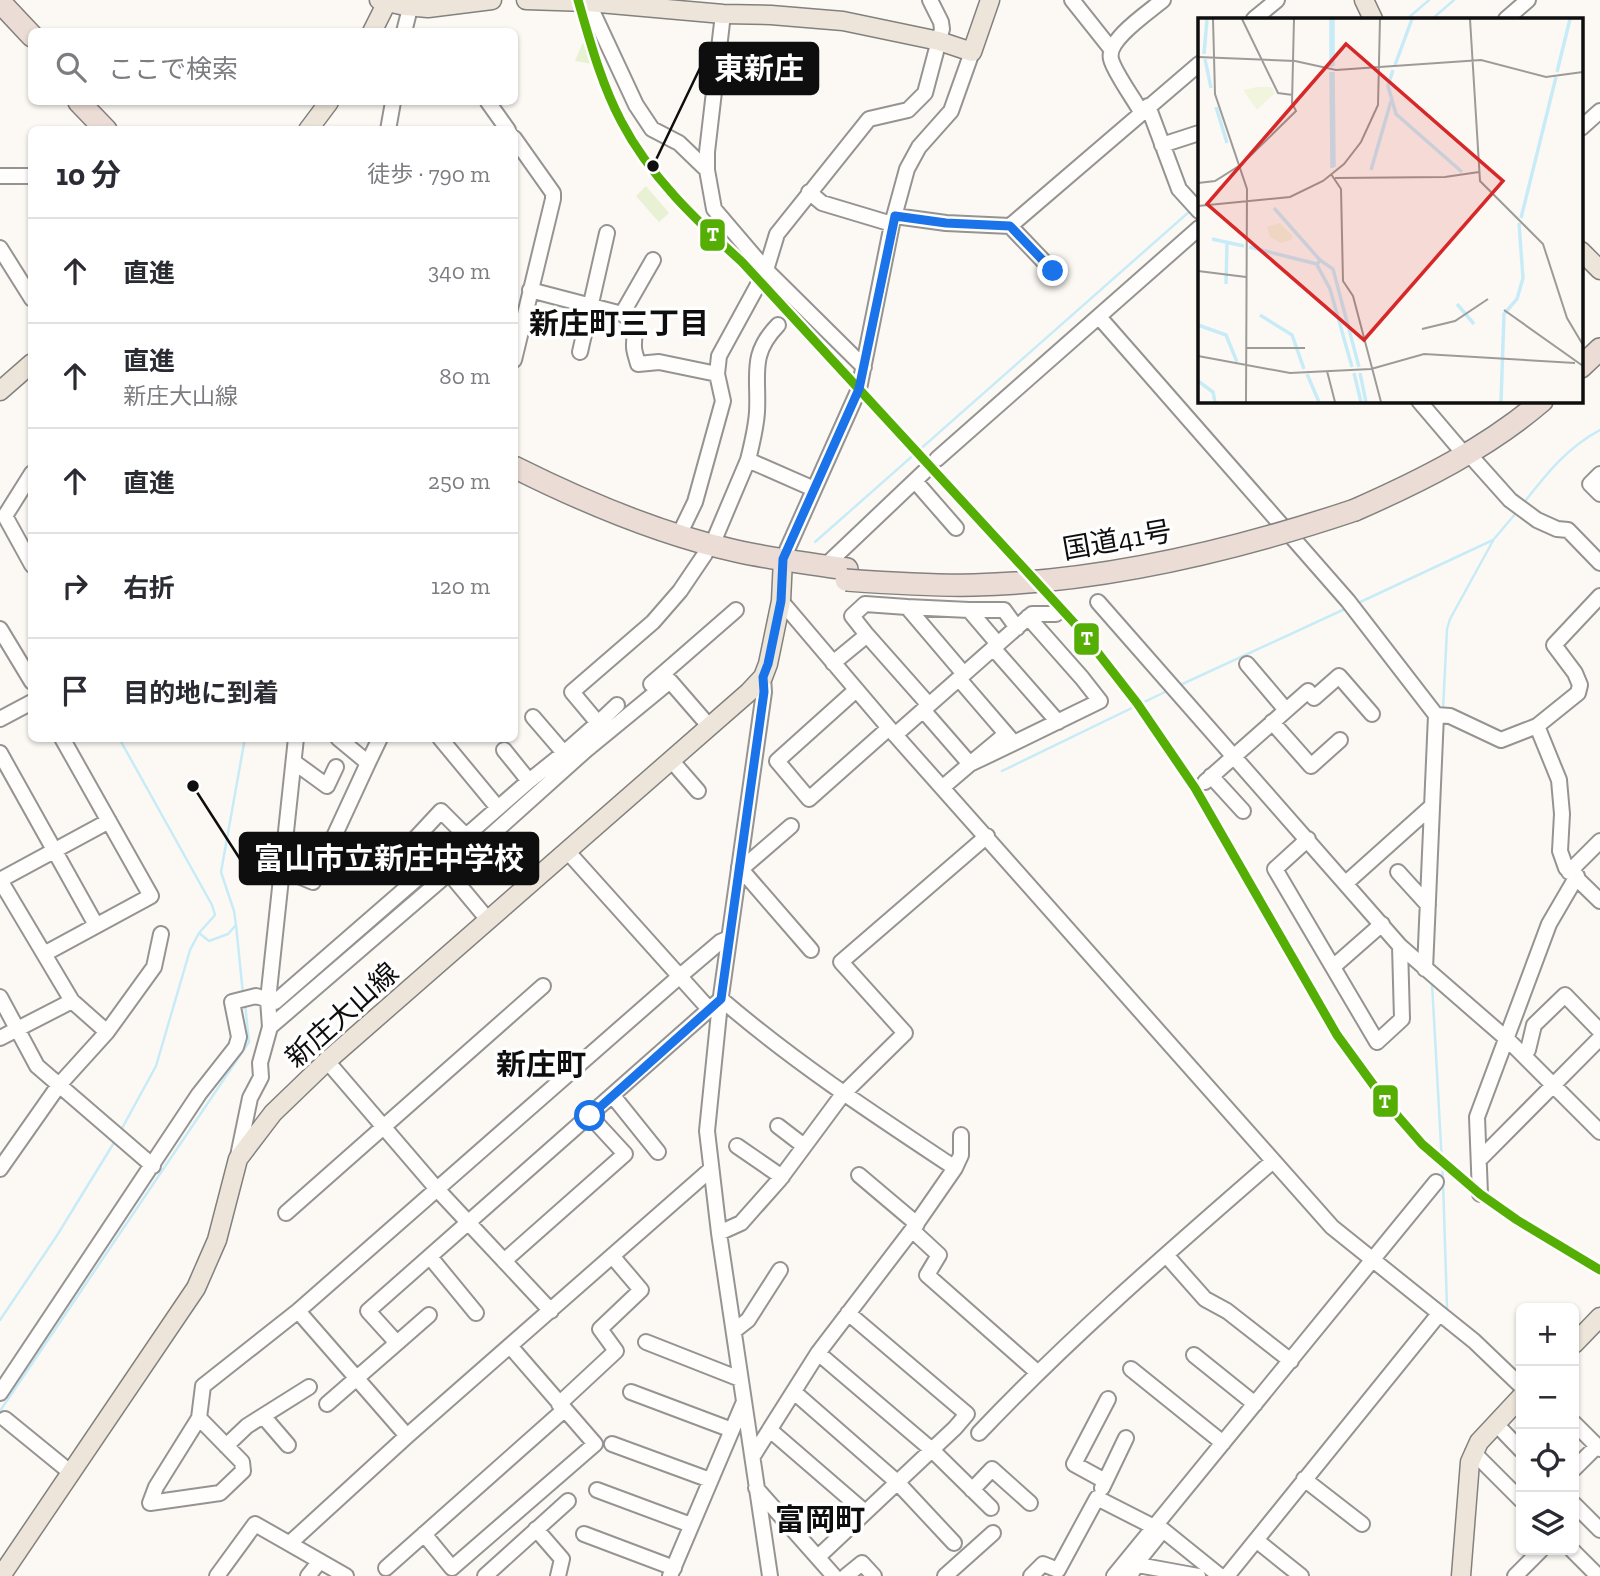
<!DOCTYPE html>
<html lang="ja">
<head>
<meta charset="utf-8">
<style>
	body { margin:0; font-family:"Zilla Slab","Noto Sans JP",serif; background:#f7f7f7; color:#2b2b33 }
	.controls { position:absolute; right:21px; bottom:21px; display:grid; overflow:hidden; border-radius:10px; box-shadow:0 2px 5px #0004 }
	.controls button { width:63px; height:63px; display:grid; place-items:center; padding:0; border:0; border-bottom:2px solid #e1e1e2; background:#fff; color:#2b2b33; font:35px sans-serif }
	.stop { position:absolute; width:21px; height:21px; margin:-16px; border:5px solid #1a73e8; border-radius:50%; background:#fff }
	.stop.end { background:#1a73e8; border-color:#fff; box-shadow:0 2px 7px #0008 }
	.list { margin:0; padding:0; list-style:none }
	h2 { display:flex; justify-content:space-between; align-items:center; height:91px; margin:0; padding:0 28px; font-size:30px }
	h2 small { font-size:23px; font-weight:400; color:#7c7c81 }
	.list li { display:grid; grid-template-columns:46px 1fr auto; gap:21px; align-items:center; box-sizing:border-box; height:105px; padding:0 28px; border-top:2px solid #e1e1e2 }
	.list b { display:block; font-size:26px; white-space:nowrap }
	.list p { margin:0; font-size:23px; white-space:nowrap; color:#7c7c81 }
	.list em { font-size:23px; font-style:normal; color:#7c7c81 }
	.icon { flex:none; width:38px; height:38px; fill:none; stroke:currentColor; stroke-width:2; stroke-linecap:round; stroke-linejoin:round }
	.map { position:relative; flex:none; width:1600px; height:1576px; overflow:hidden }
	.search { position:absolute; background:#fff; box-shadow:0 2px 5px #0004; left:28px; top:28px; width:490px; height:77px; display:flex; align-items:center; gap:18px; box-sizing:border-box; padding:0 24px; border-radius:10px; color:#7c7c81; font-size:26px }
	.panel { position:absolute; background:#fff; box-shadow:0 2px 5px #0004; left:28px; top:126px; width:490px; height:616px; border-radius:10px }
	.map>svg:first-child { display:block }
	.green { fill:#e8f1d3 }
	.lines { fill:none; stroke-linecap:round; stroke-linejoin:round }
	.stream { stroke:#c8ecf7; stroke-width:2.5 }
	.minor-casing { stroke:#959492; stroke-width:18 }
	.major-casing { stroke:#82817f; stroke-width:21 }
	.highway-casing { stroke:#82817f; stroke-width:24 }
	.minor { stroke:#fffefd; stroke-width:14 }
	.major { stroke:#ede5d9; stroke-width:18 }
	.highway { stroke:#ebddd5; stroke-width:21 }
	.highway-bridge-casing { stroke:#82817f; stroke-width:24; stroke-linecap:butt }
	.highway-bridge { stroke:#ebddd5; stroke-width:21 }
	.rail-1-casing { stroke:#fff; stroke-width:14 }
	.rail-1 { stroke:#55ae04; stroke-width:9 }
	.route { stroke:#1a73e8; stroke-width:9 }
	.labels { text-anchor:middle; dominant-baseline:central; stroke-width:7; stroke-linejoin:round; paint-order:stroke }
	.street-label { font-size:28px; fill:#0e0e0e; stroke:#fff }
	.neighbourhood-label { font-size:30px; font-weight:bold; fill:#0e0e0e; stroke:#fff }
	.inset-river { fill:none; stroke:#c8ecf7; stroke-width:3.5 }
	.inset-road { fill:none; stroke:#9d9b98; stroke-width:2 }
	.view { fill:#d62828; fill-opacity:0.15; stroke:#d62828; stroke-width:3.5 }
	.inset-edge { fill:none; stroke:#0e0e0e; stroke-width:3.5 }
	.leader { fill:none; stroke:#0e0e0e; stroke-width:2.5 }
	.callout-dot { fill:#0e0e0e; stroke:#fff; stroke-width:2.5 }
	.callout { fill:#0e0e0e; stroke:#0e0e0e; stroke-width:2.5 }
	.callout-label { font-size:30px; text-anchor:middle; font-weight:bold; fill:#fff }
	.line-badge { stroke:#fff; stroke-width:2.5 }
	.badge-label { font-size:19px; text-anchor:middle; font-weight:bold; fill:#fff }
</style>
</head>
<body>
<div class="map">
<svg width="1600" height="1576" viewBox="0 0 1600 1576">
	<rect width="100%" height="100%" fill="#fcf9f4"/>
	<!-- green -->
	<path class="green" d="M587,33L593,64L575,61Z
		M646,186L669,213L659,222L636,196Z"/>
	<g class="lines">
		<!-- stream -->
		<path class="stream" d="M1407,19L1429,0
			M1432,19L1454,0
			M1522,505C1545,476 1567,447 1600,430
			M0,522L32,579
			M815,542L1190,211
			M1356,604L1493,540
			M1178,686L1347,608
			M1443,710L1447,629L1450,619L1494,539L1516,513
			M119,738L212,905L215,915L199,933L190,950L156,1066L120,1132
			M1002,771L1169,690
			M236,925L243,994
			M199,933L209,941L228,934L236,925L234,911L221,872L245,738
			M1432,983L1443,1181L1447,1308
			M0,1320L56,1237L115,1141
			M0,1411L249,1042L245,1004"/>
		<!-- minor casing -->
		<g class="minor-casing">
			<path id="minor" d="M587,0L636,105L652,129L679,143L707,170
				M1072,0L1111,49
				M723,14L707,152V170L714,209L766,270L864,367
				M1254,19L1277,0
				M1506,19L1528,0
				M404,32L412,0
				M488,102L508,130
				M1148,106L1179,189L1199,211
				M1141,112C1134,99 1114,72 1111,59C1106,40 1149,12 1163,0
				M1581,128L1600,111
				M388,130L393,102
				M514,138L553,193V199L514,360
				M1162,145L1199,133
				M0,176H32
				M809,192L822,203L892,224
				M895,216L946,223L1010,226L1199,64
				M1010,226L1053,271
				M0,248L32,299
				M530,290L622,314C644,327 633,326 634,347C634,352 637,359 638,364L659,362L717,374
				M622,314L653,260
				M1100,318L1348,601L1436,715L1425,969
				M778,325C749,355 759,374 757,412C756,428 752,444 748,460L814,489
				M580,352L607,233
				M1419,401L1459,448
				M1468,453L1510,500L1537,520L1557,529L1568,530L1600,563
				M937,459L1199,228
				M32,473L5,516L32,565
				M1600,474L1590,484L1600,494
				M915,481L956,528
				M679,535L695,502L723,401L717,374L719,356L766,270L777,234L869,119L908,110L925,93L942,29L941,22L930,0
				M712,545L748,460
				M783,559L859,389L892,224L907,169L919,147L951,111L972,52
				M825,566L924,472
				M781,601L889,728L1332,1227L1474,1341L1521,1386
				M1098,602L1400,946L1508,1040L1600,1132
				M907,607L969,610L998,644
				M969,610H1004L1017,628
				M0,629L32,682
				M867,635L852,616L865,604L907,607L964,674
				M993,648L1058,722
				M833,663L867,635L929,705
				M1247,664L1286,710
				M763,677L764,692L720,1003L707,1131L719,1233L770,1576
				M959,679L1014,743L1100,701L1082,678L1028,617
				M651,684L736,610
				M856,690L777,761L809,799L889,728
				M617,705L598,723L572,692L653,622L680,591L705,554
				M923,710L970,764L943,787
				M1436,715L1450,716L1501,740L1537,726L1578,693L1580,685L1575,673L1554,645L1600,596
				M533,717L564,753L598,723
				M0,719L32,702
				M1272,722L1311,766L1340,740
				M1537,726L1559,780L1562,814L1560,851L1566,868L1600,901
				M1006,734L970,764L1014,743
				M895,735L1032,614H1056
				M338,738L368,763L380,738
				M440,738L498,808L529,781
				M504,750L529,781L564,753
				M0,753L96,925
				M671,760L698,791
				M294,762L327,786L336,767
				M1211,776L1243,811
				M1205,782L1308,691L1314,698L1339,676L1372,714
				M791,826L747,864L739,867L811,950
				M1308,839L1275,869L1377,1042L1402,1019L1400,946
				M568,852L709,1009
				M282,869L313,882L368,763
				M387,869L441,811L466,836L498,808
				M1398,872L1428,905
				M1569,872L1600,841
				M449,873L586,750L670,681L709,726
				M0,880L72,1001L107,1032
				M0,880L109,821
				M1346,883L1432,806
				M44,954L151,896L62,738
				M1333,967L1382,924
				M0,997L37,1066L153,1166
				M270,1027L449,873L489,921
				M0,1038L72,1001
				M1523,1055L1528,1050L1534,1025L1565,995L1600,1031
				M327,1061L436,1188L551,1311
				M613,1096L658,1152
				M778,1126L804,1146
				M737,1146L782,1177
				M238,1156L250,1098L261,1077L260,1063L270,1027L268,1000L296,738
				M1479,1160L1600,1038
				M0,1169L59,1085L107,1032L154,967L161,934
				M859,1175L917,1224
				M1480,1194L1477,1117L1549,924L1577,876
				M286,1213L543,986
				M912,1230L955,1168
				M719,1233L741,1223L780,1179L843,1094L905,1033L841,962L987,836
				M1166,1255L1205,1299L1227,1311L1291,1361
				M430,1257L476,1313
				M504,1261L625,1154L590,1116
				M298,1311L407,1436
				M734,1331L748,1320L780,1270
				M646,1342L740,1379
				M397,1343L429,1315
				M818,1353L932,1450L991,1508
				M1194,1355L1255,1404
				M1131,1369L1223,1443
				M631,1392L732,1430
				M794,1392L897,1482L954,1543
				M0,1393L199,1094L236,1047L239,1037L232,1002L256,996L275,1002L466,836
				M327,1404L397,1343L368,1311L721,999C794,1062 875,1115 955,1168L961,1155V1135
				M559,1404L616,1351L600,1329L641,1290L613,1257
				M263,1416L288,1445
				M199,1418L242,1462L243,1471L220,1493L150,1503L156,1487L199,1418L203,1386L298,1311L680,976L720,942L729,938
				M5,1419L70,1472
				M1574,1423L1600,1449
				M1496,1424L1521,1450
				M770,1430L865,1512
				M979,1433C1071,1336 1172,1249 1273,1161
				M612,1444L710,1480
				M226,1446L247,1426L309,1387
				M1473,1452L1521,1500
				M753,1456L818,1353L912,1230L939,1255L927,1275L1037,1372
				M1574,1469L1597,1446
				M1304,1479L1362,1524
				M1105,1481L1074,1464L1108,1399
				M756,1488L834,1576
				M1102,1488L1126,1438
				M597,1490L691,1525
				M972,1490L992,1469L1030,1503
				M1574,1504L1600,1530
				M536,1529L562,1559L558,1576
				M424,1534L452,1568L595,1444L510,1346
				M584,1534L674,1568
				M1256,1540L1301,1576
				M290,1543L407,1436L710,1170
				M1572,1550L1598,1576
				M818,1557L955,1428L967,1414L848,1313
				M1138,1565L1198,1576
				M386,1568L564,1410
				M217,1576L255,1524L346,1576
				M308,1576L320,1561
				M485,1576L568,1501
				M670,1576L743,1404
				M846,1576L862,1563L874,1576
				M945,1576L993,1533
				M1031,1576L1043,1564L1058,1570L1097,1498L1154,1527
				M1114,1576L1436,1182
				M1130,1576L1139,1560L1163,1530L1220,1576
				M1227,1576L1439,1314
				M1515,1576L1541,1550"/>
		</g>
		<!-- major casing -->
		<g class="major-casing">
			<path id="major" d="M379,0L405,6L428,8L492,0
				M526,0L588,2L723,14L771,15L843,21L939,41L972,52L990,0
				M1364,0L1373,19
				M372,32L388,0
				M308,130L329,102
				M1581,251L1600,270
				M0,391L32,363
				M1574,1344L1600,1317
				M1,1576L196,1288L217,1240L238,1159L273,1113L327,1061L749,692L763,677L768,664L781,601L783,559
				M1461,1576L1470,1462L1479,1442L1521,1397"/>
		</g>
		<!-- highway casing -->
		<g class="highway-casing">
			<path id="highway" d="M0,2L32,36
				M79,102L106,130
				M1581,367L1600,349
				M514,467C584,502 659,534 736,551C772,559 810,564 847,569
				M1355,510C1421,481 1487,448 1542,401"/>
		</g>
		<!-- minor -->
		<use href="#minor" class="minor"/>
		<!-- major -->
		<use href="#major" class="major"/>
		<!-- highway -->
		<use href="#highway" class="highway"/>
		<!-- highway-bridge casing -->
		<g class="highway-bridge-casing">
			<path id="highway-bridge" d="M846,580C889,583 931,586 974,585C1103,582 1233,551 1355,510"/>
		</g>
		<!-- highway-bridge -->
		<use href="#highway-bridge" class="highway-bridge"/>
		<!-- rail-1 casing -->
		<g class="rail-1-casing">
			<path id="rail-1" d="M578,0C590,41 601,83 621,121C650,177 696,220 742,262L1077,626L1137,703L1195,788L1337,1035L1388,1105L1422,1144L1480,1194L1517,1220L1600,1270"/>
		</g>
		<!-- rail-1 -->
		<use href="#rail-1" class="rail-1"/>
	</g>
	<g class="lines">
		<!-- route -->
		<path class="route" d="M590,1116L721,999L764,692L763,677L768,664L781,601L783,559L859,389L895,216L946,223L1010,226L1053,271"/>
	</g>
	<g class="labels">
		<!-- street labels -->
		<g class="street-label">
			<text transform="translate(1117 540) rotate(-10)">国道41号</text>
			<text transform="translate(342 1015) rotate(-42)">新庄大山線</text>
		</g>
		<!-- neighbourhood labels -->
		<g class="neighbourhood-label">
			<text x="619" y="324">新庄町三丁目</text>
			<text x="541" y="1065">新庄町</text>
			<text x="820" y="1520">富岡町</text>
		</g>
	</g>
	<!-- overview -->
	<g transform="translate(1198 18)">
		<rect width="385" height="385" fill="#fcf9f4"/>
		<path d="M59,69H74L77,75L59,92L45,72ZM82,205L95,218L93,222L83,225L72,219L69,209Z" fill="#f2f5dd"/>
		<path class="inset-river" d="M133,1V49M135,1V48M6,36L9,1M7,41L13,70M197,47L214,1M195,52L190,68L198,96L264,154M133,54L134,150M135,54L136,149M359,54L372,1M18,89L29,125M173,152L193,83M76,190L122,242L119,247L132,271L154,349M323,200L358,59M14,221L46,228M51,229L119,246M122,242L135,251L161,349M28,266L29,225M259,286L276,306M62,297L94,317L106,351M0,307L28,317L39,344M156,355L163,384M162,355L168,384M109,356L121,384M0,363L15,374L17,384M303,384L306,296L319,281L325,260L321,205"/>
		<path class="inset-road" d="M15,1L17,76L49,171L48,384M44,1L80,75L95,77M272,1L282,163L345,226L369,300L385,327M0,39L97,43M97,43L138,52L283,42L348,59L385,54M133,156L143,171L145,263L155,278L183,384M137,160L247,159L281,154M0,165L17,163L44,146L98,93L94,85L96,1M0,188L92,179L125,163L146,146L163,124L180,87L182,1M0,253L48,259M306,292L385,348M224,311L257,303L290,281M48,330H107M0,338L92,355L173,351L226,336L377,345M129,353L137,384"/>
		<path class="view" d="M148,26L305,163L166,322L9,186Z"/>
		<rect width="385" height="385" class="inset-edge"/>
	</g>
	<!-- callouts -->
	<path class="leader" d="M653 166L700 68M193 786L240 859"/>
	<g class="callout-dot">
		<circle cx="653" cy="166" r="7"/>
		<circle cx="193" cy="786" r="7"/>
	</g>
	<g class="callout">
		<rect x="700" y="43" width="118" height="51" rx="7"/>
		<rect x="240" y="833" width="298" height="51" rx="7"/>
	</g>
	<g class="callout-label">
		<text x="759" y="79">東新庄</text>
		<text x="389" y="869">富山市立新庄中学校</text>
	</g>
	<g class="line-badge">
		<rect x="699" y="218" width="27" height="34" rx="7" fill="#55ae04"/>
		<rect x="1073" y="622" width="27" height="34" rx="7" fill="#55ae04"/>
		<rect x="1372" y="1084" width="27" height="34" rx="7" fill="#55ae04"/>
	</g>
	<g class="badge-label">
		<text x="713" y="241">T</text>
		<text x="1087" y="645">T</text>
		<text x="1385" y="1108">T</text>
	</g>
</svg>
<div class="controls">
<button>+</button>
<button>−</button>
<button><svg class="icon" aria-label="locate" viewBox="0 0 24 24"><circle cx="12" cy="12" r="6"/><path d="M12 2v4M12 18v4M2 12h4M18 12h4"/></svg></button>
<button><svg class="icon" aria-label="layers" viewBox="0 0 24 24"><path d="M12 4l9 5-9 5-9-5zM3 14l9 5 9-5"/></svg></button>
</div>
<div class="stop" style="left:590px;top:1116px"></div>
<div class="stop end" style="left:1053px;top:271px"></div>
<div class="search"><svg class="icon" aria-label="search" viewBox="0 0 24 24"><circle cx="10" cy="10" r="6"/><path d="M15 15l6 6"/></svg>ここで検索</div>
<section class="panel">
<h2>10 分<small>徒歩 · 790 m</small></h2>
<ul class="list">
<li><svg class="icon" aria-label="ahead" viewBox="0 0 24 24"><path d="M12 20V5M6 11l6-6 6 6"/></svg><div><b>直進</b></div><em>340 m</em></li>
<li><svg class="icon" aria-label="ahead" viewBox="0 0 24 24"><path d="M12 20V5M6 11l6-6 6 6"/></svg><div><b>直進</b><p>新庄大山線</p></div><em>80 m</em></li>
<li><svg class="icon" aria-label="ahead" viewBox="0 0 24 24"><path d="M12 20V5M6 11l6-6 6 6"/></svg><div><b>直進</b></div><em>250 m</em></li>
<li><svg class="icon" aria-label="right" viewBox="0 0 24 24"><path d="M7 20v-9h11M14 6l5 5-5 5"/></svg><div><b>右折</b></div><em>120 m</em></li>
<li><svg class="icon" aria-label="arrive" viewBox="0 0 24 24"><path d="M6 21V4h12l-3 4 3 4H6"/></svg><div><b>目的地に到着</b></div></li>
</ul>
</section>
</div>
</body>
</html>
